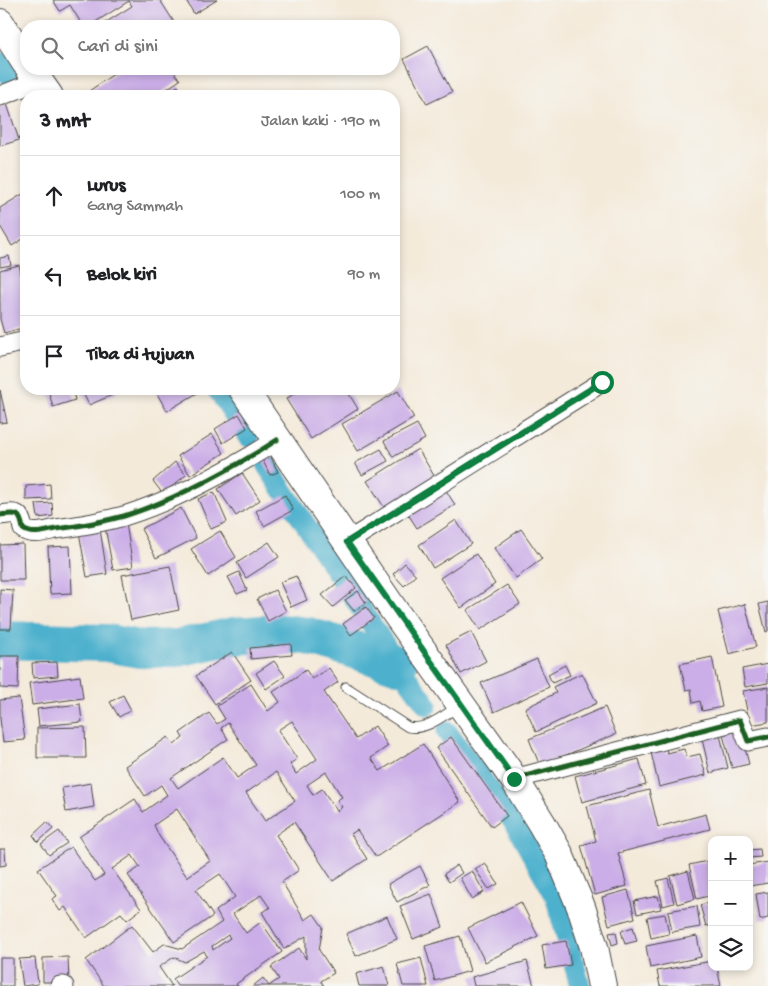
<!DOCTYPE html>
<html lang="id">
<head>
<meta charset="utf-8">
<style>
	body { margin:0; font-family:"Gochi Hand",sans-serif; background:#f6f6f6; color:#202124 }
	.controls { position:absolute; right:15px; bottom:15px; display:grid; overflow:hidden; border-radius:10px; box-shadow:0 2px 8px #0003 }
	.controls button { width:45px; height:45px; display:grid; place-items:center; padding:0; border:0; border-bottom:1px solid #e0e0e0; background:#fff; color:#202124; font:25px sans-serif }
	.stop { position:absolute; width:15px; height:15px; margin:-11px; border:4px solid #0b8043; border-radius:50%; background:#fff }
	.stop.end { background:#0b8043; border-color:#fff; box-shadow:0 1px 5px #0008 }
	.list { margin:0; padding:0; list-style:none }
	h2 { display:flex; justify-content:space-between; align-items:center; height:65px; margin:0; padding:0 20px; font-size:21px }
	h2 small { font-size:16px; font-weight:400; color:#757577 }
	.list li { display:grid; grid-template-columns:32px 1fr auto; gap:15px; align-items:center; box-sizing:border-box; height:80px; padding:0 20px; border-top:1px solid #e0e0e0 }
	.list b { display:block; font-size:19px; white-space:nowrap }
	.list p { margin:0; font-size:16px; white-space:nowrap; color:#757577 }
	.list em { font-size:16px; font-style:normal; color:#757577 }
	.icon { flex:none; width:28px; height:28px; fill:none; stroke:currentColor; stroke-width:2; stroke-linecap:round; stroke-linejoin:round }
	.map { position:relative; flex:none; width:768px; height:986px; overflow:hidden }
	.search { position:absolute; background:#fff; box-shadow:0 2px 8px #0003; left:20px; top:20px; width:380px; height:55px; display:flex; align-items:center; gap:12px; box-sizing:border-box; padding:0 18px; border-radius:20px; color:#757577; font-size:19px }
	.panel { position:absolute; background:#fff; box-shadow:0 2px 8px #0003; left:20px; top:90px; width:380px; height:305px; border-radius:20px }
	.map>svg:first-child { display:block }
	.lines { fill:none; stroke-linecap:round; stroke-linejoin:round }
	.canal { stroke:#4eb1cd; stroke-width:21 }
	.river { stroke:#4eb1cd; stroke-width:38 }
	.building { fill:#cbaee7; fill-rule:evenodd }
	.lane-casing { stroke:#494845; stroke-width:11 }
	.street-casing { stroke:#494845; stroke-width:21 }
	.primary-casing { stroke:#494845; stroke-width:30 }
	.lane { stroke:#fff; stroke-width:9 }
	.street { stroke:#fff; stroke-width:19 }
	.primary { stroke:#fff; stroke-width:28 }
	.cycleway-casing { stroke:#f6f6f2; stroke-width:8 }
	.cycleway { stroke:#1b5e20; stroke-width:5 }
	.route { stroke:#0b8043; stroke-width:6 }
</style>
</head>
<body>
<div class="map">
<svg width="768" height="986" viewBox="0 0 768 986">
	<rect width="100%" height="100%" fill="#f6f6f2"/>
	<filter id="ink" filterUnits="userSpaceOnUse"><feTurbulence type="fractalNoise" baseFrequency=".02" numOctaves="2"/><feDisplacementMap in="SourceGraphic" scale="10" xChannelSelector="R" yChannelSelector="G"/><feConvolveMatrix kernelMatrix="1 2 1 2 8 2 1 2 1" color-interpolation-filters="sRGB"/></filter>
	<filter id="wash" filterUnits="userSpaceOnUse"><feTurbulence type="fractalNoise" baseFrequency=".0096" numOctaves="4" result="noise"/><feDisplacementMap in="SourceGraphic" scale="20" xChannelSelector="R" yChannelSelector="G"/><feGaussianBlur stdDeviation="1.12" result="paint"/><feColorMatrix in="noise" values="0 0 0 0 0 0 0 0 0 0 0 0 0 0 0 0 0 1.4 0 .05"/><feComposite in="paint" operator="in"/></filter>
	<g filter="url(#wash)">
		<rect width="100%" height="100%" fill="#f4eada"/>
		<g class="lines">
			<!-- canal -->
			<path class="canal" d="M0,62L9,75
				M217,389L249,437
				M267,466L398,665L427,705
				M447,732L513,821L555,895L580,986"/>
			<!-- river -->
			<path class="river" d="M0,640L106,643L140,649L177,648L234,636L279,633L308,636L349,648L398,665"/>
		</g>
		<g id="blocks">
			<!-- building -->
			<path class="building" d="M53,0H160L174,22L167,26H100L132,6L129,1L89,26H83L70,5L60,11Z
				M186,0H217L194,14Z
				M428,46L452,92L427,104L404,59Z
				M121,69H172L180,80L156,96H93L89,91Z
				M178,86L185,96H163Z
				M7,104L19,140L0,146V106Z
				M26,192V237L12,246L0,226V208Z
				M9,256L11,265L0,267V258Z
				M19,265L26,294V327L4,333L0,319V270Z
				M48,389H72L75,400L53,407Z
				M81,389H115L117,393L89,405Z
				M162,389H197L199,392L167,411L156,392Z
				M301,389H346L358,409L311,439L286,399Z
				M0,390L7,422L0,423Z
				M398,391L414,418L358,451L342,424Z
				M239,414L247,428L223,443L215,429Z
				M417,424L425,439L393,457L384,441Z
				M212,434L224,453L190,475L178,456Z
				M381,449L388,461L362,475L355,463Z
				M418,449L436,479L386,510L367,481Z
				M269,453L278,472L270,475L261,457Z
				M175,462L186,475L163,494L153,481Z
				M242,473L260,500L236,516L218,489Z
				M50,484L51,499L26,500V486Z
				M444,487L455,505L417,528L406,511Z
				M214,492L227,522L211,529L198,499Z
				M285,495L293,510L264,526L256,511Z
				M52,503L53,516L38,518L36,504Z
				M181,508L196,538L156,558L141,529Z
				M456,520L471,544L433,568L419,545Z
				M126,523L133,567L113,570L105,527Z
				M100,529L107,574L87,577L79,532Z
				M521,529L542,559L516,578L494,548Z
				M220,531L236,557L208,576L191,549Z
				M269,542L279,557L246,578L237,563Z
				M23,544L24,580H0V545Z
				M70,546L72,593L50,594L48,547Z
				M476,554L495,584L461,608L440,578Z
				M405,563L416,575L404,586L393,574Z
				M170,566L179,610L131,620L122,575Z
				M239,572L247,590L237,594L228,577Z
				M296,576L307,600L291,607L280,582Z
				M346,576L356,588L333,607L322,595Z
				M507,585L520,604L480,630L467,610Z
				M0,589L13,590L11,629H0Z
				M275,590L286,611L268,621L257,599Z
				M358,591L366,603L354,611L345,600Z
				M768,602V631L766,632L759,604Z
				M745,604L756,647L729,654L718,611Z
				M366,607L374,618L351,635L343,624Z
				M471,632L486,661L461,674L446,645Z
				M291,644L292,655L251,659L250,648Z
				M232,652L251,680L215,704L196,676Z
				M0,656H19L18,689L0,688Z
				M712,657L722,707L702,711L700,701L693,703L691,689L686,690L680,664Z
				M537,659L549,687L494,712L481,683Z
				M274,661L285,676L266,689L256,673Z
				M57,662L58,676L33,678L32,663Z
				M768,664V683L745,687L742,669Z
				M565,665L570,675L552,683L548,674Z
				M329,668L338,682L324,692L356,739L375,726L388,746L371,758L380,771L423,744L460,802L376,857L357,830L351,834L367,859L333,881L294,822L276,835L299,870L282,882L305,920L314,914L323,927L319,950L334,973L321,981L324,986H253L263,978L269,986L279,979L271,967L299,948L306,959V936L284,949L262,912L270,908L261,895L233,914L246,933L261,922L282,952L236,984L238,986H177L173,979L207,956L204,951L185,962L174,957L159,967L172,986H104L86,960L132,925L153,952L164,944L182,949L222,922L216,911L235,897L220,874L196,890L213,916L174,942L128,875L140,867L132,855L112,869L141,909L127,920L121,913L86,938L65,907L60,911L52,899L57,896L38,869L71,847L95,881L104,875L79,837L135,799L143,812L167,795L161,785L145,796L125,766L168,737L174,745L183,738L180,733L209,713L217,724L225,719L217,706L251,684L268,711L280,702L273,692L306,670L312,679ZM292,721L317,759L296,774L290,764L297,759L278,730ZM228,723L256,765L237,778L223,757L178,788L171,778L228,739L221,728ZM276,772L295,801L265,821L246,793ZM326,772L342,797L337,800L342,807L337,811L322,789L313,795L307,785ZM177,809L210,861L187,877L159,836L154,825ZM228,935L230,938L213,950L212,946Z
				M582,673L597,703L536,732L525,708L556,693L553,687Z
				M80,676L83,698L32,705L29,683Z
				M768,687V722L750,725L743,691Z
				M123,695L131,710L119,717L110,702Z
				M19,698L25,740L3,742L0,719V700Z
				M80,704L82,722L39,726L37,709Z
				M605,707L616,734L540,766L529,739Z
				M85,727L86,758H37V728Z
				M740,730L749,764L732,768L723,735Z
				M720,735L728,768L710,773L702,739Z
				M451,737L507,816L492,827L436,748Z
				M665,744L667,753L684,749L687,757L700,754L706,775L659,787L650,748Z
				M639,759L646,785L582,802L575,776Z
				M91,783L94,807L66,812L62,788Z
				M649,790L658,827L706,814L710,829L618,853L627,886L595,895L581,845L596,841L587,806Z
				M47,822L53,829L38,842L33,835Z
				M59,831L67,843L49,855L41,844Z
				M0,849H5L6,865L0,866Z
				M760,849L761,857L749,858V850Z
				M712,860V895L697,899L689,865Z
				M768,862V883L749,886V865Z
				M485,863L498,884L489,889L475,869Z
				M457,865L462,873L449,882L444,874Z
				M420,866L430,885L397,902L388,884Z
				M472,871L484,892L472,899L460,878Z
				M688,871L695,899L677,904L670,876Z
				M668,878L674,903L663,906L657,881Z
				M628,890L635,918L609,925L602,897Z
				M768,892V918L760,920L756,894Z
				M431,894L443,927L413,939L400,906Z
				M658,896L661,909L637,914L634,901Z
				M521,902L538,936L485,962L468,928Z
				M712,902V925L706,926L700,905Z
				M697,906L700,927L672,932L668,911Z
				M665,914L669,934L651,938L647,917Z
				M387,916L397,939L356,956L346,934Z
				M633,927L637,941L625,944L621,931Z
				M616,932L618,943L612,945L609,933Z
				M460,936L470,971L435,981L425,946Z
				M697,936L701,957L650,968L646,946Z
				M566,941L571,965L546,969L542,945Z
				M68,957L69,982H43V958Z
				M0,958H13V986H0Z
				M35,958L38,984L23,986L19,959Z
				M421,958L428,986H403L397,964Z
				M527,961L534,986H474L472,977Z
				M712,961V967H717L721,986H660L657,971Z
				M384,966L389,986H359L356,974Z"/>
		</g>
	</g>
	<g filter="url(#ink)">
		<use href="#blocks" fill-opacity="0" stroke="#494845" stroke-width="1"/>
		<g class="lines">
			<!-- lane casing -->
			<g class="lane-casing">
				<path id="lane" d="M346,687L408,727C426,731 444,715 459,706"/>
			</g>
			<!-- street casing -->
			<g class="street-casing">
				<path id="street" d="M0,96L38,81
					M0,347L26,341
					M0,515C16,513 20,511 23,529C32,536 46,531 56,529C79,526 102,522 124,516C178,499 230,470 277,440
					M347,542L602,382
					M514,779L740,720L748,741L768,737
					M60,986H64"/>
			</g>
			<!-- primary casing -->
			<g class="primary-casing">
				<path id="primary" d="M0,23L26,63
					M30,69L49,96
					M243,389L395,612L514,779L542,824L559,854L581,907L594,947L602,986"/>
			</g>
			<!-- lane -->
			<use href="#lane" class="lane"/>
			<!-- street -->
			<use href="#street" class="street"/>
			<!-- primary -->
			<use href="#primary" class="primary"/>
			<!-- cycleway casing -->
			<g class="cycleway-casing">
				<path id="cycleway" d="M0,515C16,513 20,511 23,529C32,536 46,531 56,529C79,526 102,522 124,516C178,499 230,470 277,440
					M347,542L602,382
					M514,779L740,720L748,741L768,737"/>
			</g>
			<!-- cycleway -->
			<use href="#cycleway" class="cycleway"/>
		</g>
	</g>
	<g class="lines" filter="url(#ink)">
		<!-- route -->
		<path class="route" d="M514,779L347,542L602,382"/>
	</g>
</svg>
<div class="controls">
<button>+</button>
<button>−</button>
<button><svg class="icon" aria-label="layers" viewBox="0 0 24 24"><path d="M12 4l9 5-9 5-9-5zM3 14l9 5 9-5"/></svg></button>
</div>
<div class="stop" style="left:602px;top:382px"></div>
<div class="stop end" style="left:514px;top:779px"></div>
<div class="search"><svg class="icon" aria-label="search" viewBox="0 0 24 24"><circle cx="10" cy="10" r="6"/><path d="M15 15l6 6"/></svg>Cari di sini</div>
<section class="panel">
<h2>3 mnt<small>Jalan kaki · 190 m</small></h2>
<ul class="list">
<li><svg class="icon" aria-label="ahead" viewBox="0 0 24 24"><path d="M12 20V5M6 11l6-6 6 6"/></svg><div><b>Lurus</b><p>Gang Sammah</p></div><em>100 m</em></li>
<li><svg class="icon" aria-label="left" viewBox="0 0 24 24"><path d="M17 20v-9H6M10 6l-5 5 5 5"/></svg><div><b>Belok kiri</b></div><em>90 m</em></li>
<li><svg class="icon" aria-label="arrive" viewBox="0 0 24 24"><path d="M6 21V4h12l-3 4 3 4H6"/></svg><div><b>Tiba di tujuan</b></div></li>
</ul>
</section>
</div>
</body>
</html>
